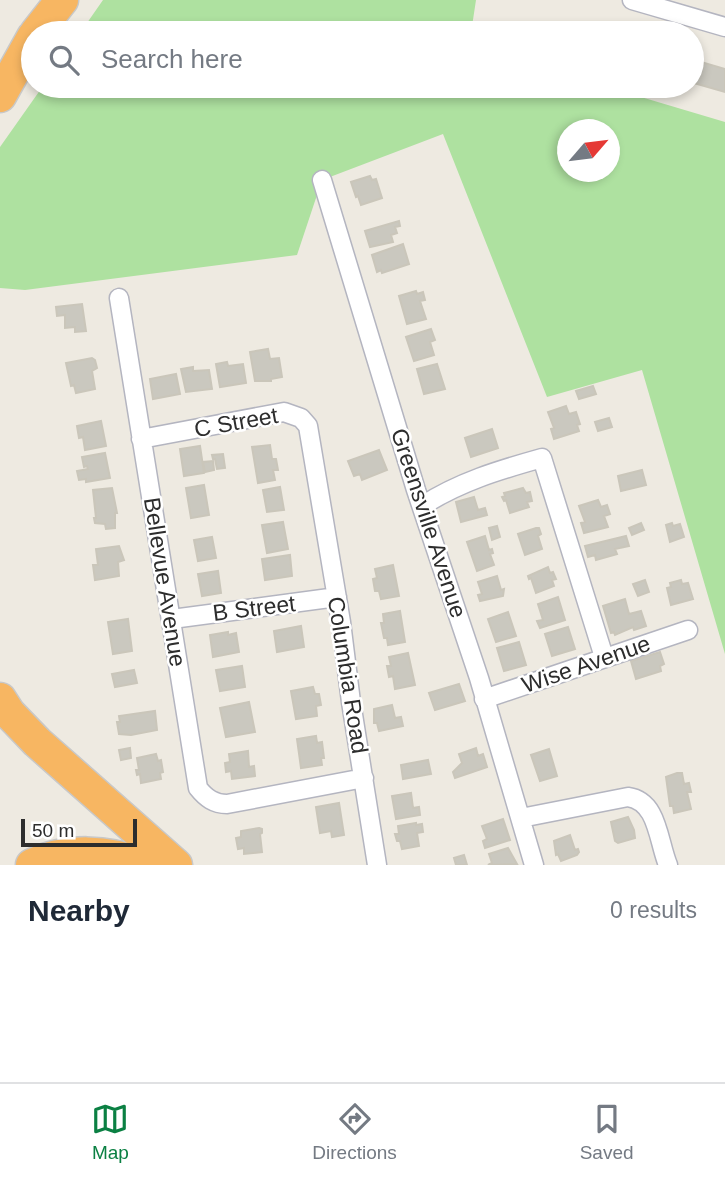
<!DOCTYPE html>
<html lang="en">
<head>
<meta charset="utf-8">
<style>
	body { margin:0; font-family:Arial,sans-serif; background:#f2f2f3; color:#1f2937 }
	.compass { position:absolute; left:557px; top:119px; width:63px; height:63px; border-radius:50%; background:#fff; box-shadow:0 4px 10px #0003; rotate:62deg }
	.scale { position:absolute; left:21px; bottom:18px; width:116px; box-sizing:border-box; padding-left:7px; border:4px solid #2d2d2d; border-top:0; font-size:19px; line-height:24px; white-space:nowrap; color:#2d2d2d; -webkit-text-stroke:5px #fff; paint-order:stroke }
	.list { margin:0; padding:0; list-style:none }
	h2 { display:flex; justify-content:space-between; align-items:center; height:91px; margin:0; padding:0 28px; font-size:30px }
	h2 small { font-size:23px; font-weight:400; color:#747a83 }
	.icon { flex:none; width:38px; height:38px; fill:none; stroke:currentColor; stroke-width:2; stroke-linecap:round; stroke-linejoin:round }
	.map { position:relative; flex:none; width:725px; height:865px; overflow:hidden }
	.search { position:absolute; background:#fff; box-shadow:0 4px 10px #0003; left:21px; right:21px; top:21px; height:77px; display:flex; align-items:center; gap:18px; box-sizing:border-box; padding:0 24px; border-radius:38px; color:#747a83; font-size:26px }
	.sheet { height:217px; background:#fff }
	nav { display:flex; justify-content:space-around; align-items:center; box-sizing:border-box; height:98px; border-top:2px solid #e0e1e3; background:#fff; font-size:19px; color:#747a83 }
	nav a { display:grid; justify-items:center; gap:4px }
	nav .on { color:#0b8043 }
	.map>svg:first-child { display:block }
	.green { fill:#aee1a0; fill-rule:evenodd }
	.building { fill:#cac8bf; stroke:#cac6ba; stroke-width:2 }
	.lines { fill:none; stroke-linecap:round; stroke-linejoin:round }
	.street-casing { stroke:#b4b5c0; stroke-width:21 }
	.highway-casing { stroke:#c8c8c8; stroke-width:35 }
	.street { stroke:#fff; stroke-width:18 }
	.highway { stroke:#f7b662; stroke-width:32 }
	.labels { text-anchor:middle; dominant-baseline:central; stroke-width:5; stroke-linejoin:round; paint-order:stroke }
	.street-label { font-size:23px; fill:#2d2d2d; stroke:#fff }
</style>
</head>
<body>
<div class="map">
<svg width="725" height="865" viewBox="0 0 725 865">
	<rect width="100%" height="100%" fill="#eeeae1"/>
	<!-- green -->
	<path class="green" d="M103,0H476L471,33H80Z
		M43,86H604L725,122V654L642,370L547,397L443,134L322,180L297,255L25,290L0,288V147ZM568,130H610V172H568Z"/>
	<!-- building -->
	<path class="building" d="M573,26L599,33H571Z
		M701,62L725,69V92L694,83Z
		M370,176L372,180L376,179L382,198L361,205L358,196L356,197L351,182Z
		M399,221L400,226L395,227L397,233L391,235L393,242L370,247L365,231Z
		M403,244L409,264L382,273L381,270L377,272L372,255Z
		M416,291L417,294L423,292L425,300L420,301L426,319L407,324L399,296Z
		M82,304L86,331L75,332V327L65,328V315L57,316L56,307Z
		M431,329L435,340L430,342L434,355L414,361L406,337Z
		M268,349L270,359L279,358L282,377L271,379V381H255L250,352Z
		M92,358L95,360L97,368L92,371L95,389L76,393L74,385L71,386L66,363Z
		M227,362L228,366L243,364L246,383L220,387L216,364Z
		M437,364L445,389L424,394L417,369Z
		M193,367V371L209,370L212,389L186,392L181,369Z
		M176,374L180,394L153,399L150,379Z
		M593,386L596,394L579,399L576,391Z
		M566,406L569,414L576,412L580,424L577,425L579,431L554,439L551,429L554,428L548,412Z
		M609,418L612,427L598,431L595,422Z
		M101,421L106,446L85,450L83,437L79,438L77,426Z
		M492,429L498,448L471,457L465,438Z
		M270,445L272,459H276L278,470H273L275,480L258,483L252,447Z
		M200,446L204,473L184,476L180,449Z
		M379,450L387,470L362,480L360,474L354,476L348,461Z
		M105,453L110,478L86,482V479L79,480L77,471L88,469L87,466L84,467L82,457Z
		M223,454L225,468L217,469L215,459H213L212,455Z
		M213,461L214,470L205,472L203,462Z
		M642,470L646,485L621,491L618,476Z
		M204,485L209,515L191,518L186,488Z
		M280,487L284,510L267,512L263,490Z
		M112,488L117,513H115V528L106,529L105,524L95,523L94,518H96L93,490Z
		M523,488L526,493L530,492L532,501L527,502L529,507L510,513L506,500L504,501L502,497L505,496L504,493Z
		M474,497L478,510L485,508L487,515L461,522L456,502Z
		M598,500L601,507L607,505L610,514L604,516L608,527L584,533L581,523L585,522L579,506Z
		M283,522L288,549L267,553L262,525Z
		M641,523L644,530L632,535L629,528Z
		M672,523L673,526L680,524L684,537L670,542L666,525Z
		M497,526L500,537L492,540L489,528Z
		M536,528H539L541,534L538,536L542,549L525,555L518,534Z
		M485,536L489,550L492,549L493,553L490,554L494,565L477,571L467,542Z
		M626,536L629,546L615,549L617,554L596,560L595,555L588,557L585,546Z
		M212,537L216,558L198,561L194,540Z
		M119,546L124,560L118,562L119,576L95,580L93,565H98L96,549Z
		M290,555L292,576L265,580L262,559Z
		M393,565L399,596L381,599L379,591H375L373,579L377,578L375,569Z
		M548,567L550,573L553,572L556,579L552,580L554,586L536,593L531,578L529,579L528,576Z
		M218,571L221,593L202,596L198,574Z
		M497,576L501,590L504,589L503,596L480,601L478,595L482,594L478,582Z
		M645,580L649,592L638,596L633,584Z
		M681,580L682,584L688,583L693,599L671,605L667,588L671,587L670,583Z
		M558,597L565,620L540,628L537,621L543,620L538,604Z
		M625,599L629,614L641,611L646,626L634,630L633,627L615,635L614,632L611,633L603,606Z
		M400,611L405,642L388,645L387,638H384L381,623H384L383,614Z
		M508,612L516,636L496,642L488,619Z
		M128,619L132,651L113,654L108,622Z
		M301,626L304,647L277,652L274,631Z
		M568,627L575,649L552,656L545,634Z
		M228,632V635L236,633L239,652L213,657L210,635Z
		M519,642L526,665L504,671L497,648Z
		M660,652L664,664L660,666L661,671L636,679L631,661Z
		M408,653L415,685L395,689L393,676L389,677L387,666H391L389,657Z
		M242,666L245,687L220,691L216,670Z
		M134,670L137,683L115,687L112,674Z
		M459,684L465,701L435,710L429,693Z
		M313,687L315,694H319L321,705L316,706L317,716L296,719L291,691Z
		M249,702L255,732L226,737L220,708Z
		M392,705L395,718L401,717L403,726L379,731L377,723H374V709Z
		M155,711L157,730L131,735L119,734L117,722H120L119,716Z
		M316,736L317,743L322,742L324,758H321L322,765L301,768L297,739Z
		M130,748L131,758L121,760L119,750Z
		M476,748L478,756L483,754L487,767L455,778L453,772L462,763L459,754Z
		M549,749L557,776L540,781L531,755Z
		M248,751L249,767L254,766L255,776L232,779L231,771L226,772L225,763L230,762L229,754Z
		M156,754L158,761L161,760L163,772L160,773L161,779L141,783L140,774L137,775L136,770H139L137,758Z
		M428,760L431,774L403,779L401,765Z
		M677,773H682L684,784L689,783L691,792H687L691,809L674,813L673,806H670L666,777Z
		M411,793L413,808L419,807L420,815L396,819L392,796Z
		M339,803L344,835L332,837L331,831L320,833L316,807Z
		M628,817L634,830L635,838L618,843L615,841L611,822Z
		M503,819L510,840L485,848L483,841L487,839L482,826Z
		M416,823V825L422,824L423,832L417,833L419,846L402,849L400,841H397L395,834H399L398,826Z
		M259,828L262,829V833L260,834L262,852L244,854V848L238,849L236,838L241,837V831Z
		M570,835L575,850L578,849L579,852L577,855L561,861L558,854L556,855L554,841Z
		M508,848L517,864L488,865L492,863L489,854Z
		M464,855L467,865H456L454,858Z"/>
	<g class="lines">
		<!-- street casing -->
		<g class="street-casing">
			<path id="street" d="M632,0L725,27
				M322,180L416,490L479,678L534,865
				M119,298L198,788C206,798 214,804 227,804L364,778
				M141,439L284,412L301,418L308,426L341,622L351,702L377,865
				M422,506C459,482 499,470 542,458L604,657
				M172,619L337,597
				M484,699L688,630
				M521,818L628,797C658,801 658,841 668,865"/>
		</g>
		<!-- highway casing -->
		<g class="highway-casing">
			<path id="highway" d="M36,33L62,0
				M0,96L33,37
				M0,699L9,713L37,742L176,865
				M32,865C66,849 108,850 142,865"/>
		</g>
		<!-- street -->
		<use href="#street" class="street"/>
		<!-- highway -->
		<use href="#highway" class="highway"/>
	</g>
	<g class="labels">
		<!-- street labels -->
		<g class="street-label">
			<text transform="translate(236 422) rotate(-10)">C Street</text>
			<text transform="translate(429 523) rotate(72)">Greensville Avenue</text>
			<text transform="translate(165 582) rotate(81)">Bellevue Avenue</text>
			<text transform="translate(254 608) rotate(-7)">B Street</text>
			<text transform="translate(586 664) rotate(-19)">Wise Avenue</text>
			<text transform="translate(348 675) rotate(81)">Columbia Road</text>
		</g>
	</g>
</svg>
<svg class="compass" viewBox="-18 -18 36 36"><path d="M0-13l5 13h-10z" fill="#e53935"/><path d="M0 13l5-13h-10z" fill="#747a83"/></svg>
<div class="scale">50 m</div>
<div class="search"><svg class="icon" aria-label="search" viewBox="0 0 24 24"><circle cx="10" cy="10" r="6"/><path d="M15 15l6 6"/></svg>Search here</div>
</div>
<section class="sheet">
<h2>Nearby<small>0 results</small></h2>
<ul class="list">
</ul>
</section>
<nav>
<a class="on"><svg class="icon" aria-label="map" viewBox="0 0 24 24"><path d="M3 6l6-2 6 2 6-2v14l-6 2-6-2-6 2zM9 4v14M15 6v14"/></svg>Map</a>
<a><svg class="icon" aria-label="directions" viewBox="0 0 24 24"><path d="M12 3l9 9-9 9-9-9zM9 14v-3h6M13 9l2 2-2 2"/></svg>Directions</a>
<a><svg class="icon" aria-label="saved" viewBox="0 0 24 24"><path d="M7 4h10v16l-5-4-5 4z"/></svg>Saved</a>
</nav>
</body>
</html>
